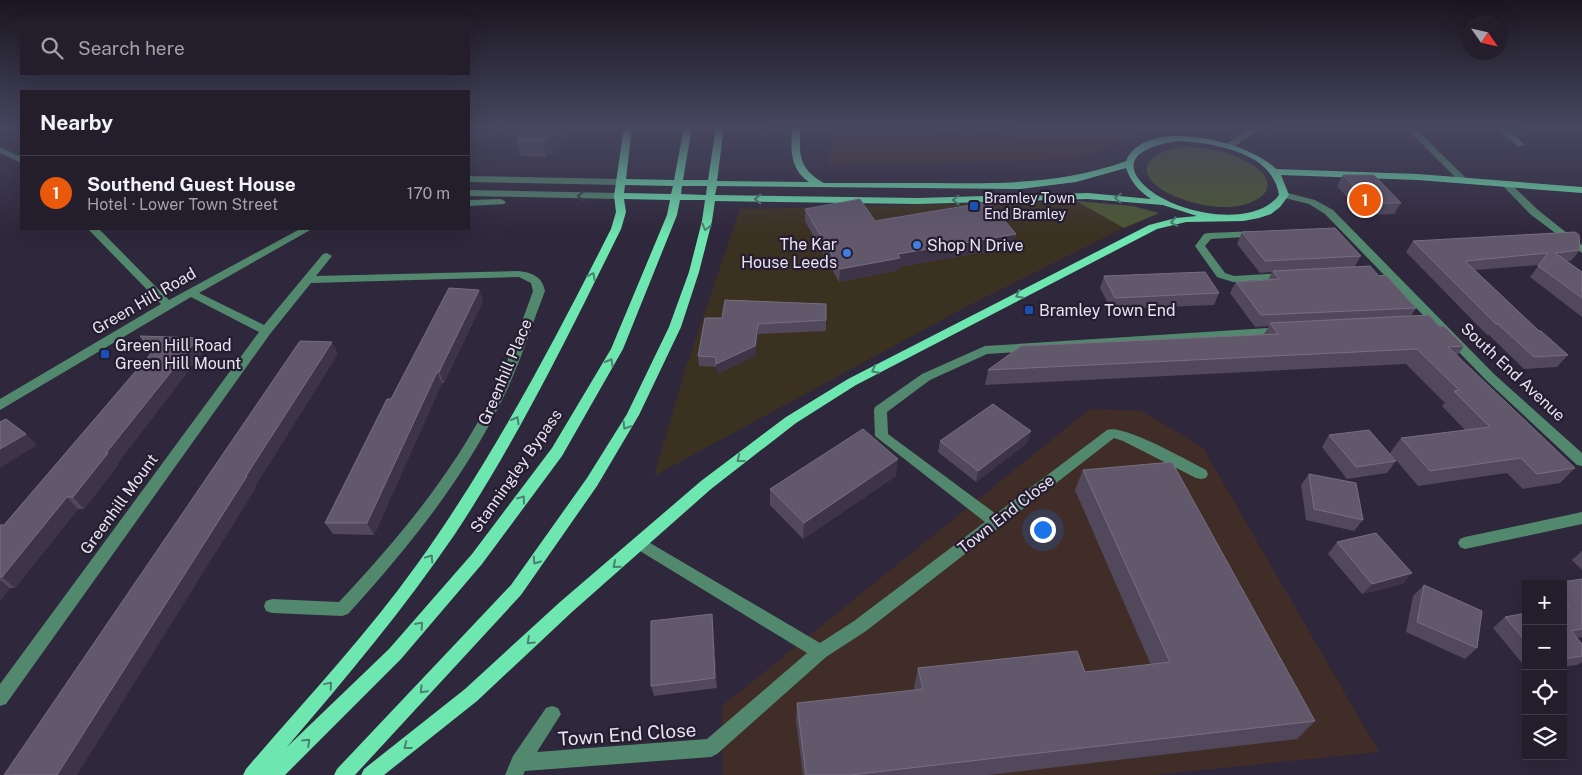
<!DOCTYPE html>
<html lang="en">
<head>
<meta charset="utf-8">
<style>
	body { margin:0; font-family:"Public Sans",sans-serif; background:#2b2634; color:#f1f3f6 }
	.controls { position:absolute; right:15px; bottom:15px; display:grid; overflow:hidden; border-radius:0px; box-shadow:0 5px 20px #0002 }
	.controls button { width:45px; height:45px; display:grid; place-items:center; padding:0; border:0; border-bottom:1px solid #403b48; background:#231d2c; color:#f1f3f6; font:25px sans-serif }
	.compass { position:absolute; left:1462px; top:15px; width:45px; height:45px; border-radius:50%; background:#231d2c; box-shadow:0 5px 20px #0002; rotate:124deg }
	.you { position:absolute; left:1042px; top:529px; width:18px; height:18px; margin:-12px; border:4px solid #fff; border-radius:50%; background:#1a73e8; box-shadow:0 0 0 8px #1a73e833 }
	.badge { display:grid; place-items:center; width:32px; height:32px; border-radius:50%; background:#ea580c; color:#fff; font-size:16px; font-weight:700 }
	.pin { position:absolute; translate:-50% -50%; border:2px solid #fff; box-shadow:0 1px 5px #0006 }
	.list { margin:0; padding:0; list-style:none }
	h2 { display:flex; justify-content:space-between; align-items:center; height:65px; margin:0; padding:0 20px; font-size:21px }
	h2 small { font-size:16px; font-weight:400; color:#a3a2a9 }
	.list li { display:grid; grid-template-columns:32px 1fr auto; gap:15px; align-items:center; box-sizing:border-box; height:75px; padding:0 20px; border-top:1px solid #403b48 }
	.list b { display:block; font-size:19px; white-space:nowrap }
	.list p { margin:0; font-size:16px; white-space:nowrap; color:#a3a2a9 }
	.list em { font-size:16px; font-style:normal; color:#a3a2a9 }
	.icon { flex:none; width:28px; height:28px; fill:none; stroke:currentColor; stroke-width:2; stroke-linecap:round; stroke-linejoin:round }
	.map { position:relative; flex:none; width:1582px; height:775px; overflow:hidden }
	.search { position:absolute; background:#231d2c; box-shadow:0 5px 20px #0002; left:20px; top:20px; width:450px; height:55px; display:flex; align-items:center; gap:12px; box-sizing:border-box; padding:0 18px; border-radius:0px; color:#a3a2a9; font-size:19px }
	.panel { position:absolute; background:#231d2c; box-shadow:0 5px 20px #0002; left:20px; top:90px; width:450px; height:140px; border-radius:0px }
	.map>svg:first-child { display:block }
	.commercial { fill:#3b3121 }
	.industrial { fill:#412d28 }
	.green { fill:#4c5830 }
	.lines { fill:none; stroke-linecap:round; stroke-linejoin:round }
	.minor { fill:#52886d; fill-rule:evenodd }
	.major { fill:#6ee6af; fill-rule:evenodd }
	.wall { fill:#52485c }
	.shaded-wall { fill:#3d3448 }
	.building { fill:#62586c; stroke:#776e81 }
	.oneway { stroke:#323d42 }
	.oneway2 { stroke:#4a8270 }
	.transit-dot { fill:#1a4fb4; stroke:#251d30; stroke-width:2 }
	.shop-dot { fill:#3f7fe0; stroke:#251d30; stroke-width:2 }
	.labels { text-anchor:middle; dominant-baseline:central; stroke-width:4.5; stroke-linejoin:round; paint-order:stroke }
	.far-poi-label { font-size:14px; fill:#e8e3f1; stroke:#251d30; text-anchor:start }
	.poi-label { font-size:16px; fill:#e8e3f1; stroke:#251d30; text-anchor:start }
	.street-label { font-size:16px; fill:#e8e3f1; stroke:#251d30 }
	.near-street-label { font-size:19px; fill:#e8e3f1; stroke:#251d30 }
</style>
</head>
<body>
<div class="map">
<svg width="1582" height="775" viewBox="0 0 1582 775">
	<rect width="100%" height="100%" fill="#2f273b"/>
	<!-- commercial -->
	<path class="commercial" d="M1076,201L1124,228L962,309L654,476L685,370L740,209Z"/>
	<!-- industrial -->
	<path class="industrial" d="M837,127H1158L1077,159L827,165Z
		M1090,409L1142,411L1203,448L1379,752L1153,775H723L722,706Z"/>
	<!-- green -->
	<path class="green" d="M1181,147C1206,147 1230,151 1251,164C1291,190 1250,209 1221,207C1202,206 1183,201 1166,192C1130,171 1150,152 1181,147Z
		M1076,201L1133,206L1159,213L1124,228Z"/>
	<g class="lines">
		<!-- minor -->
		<path class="minor" d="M1252,127H1262L1232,148H1226V144Z
			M1405,127H1414L1467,179V183H1461Z
			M1496,127H1505L1525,145L1518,147Z
			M0,147L21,157V163L0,153Z
			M469,176L621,179L626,182L621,185L469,182Z
			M1506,181L1509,182L1538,210L1582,245V253L1530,214L1503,186L1501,184Z
			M469,190L619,193L624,196L619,199L469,196Z
			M1284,192L1315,200L1333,210L1494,374L1582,453V466L1577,465L1486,380L1325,214L1309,204L1281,197L1279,195Z
			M501,199L506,202L504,204L469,206V200Z
			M88,229H99L169,300L300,229H312L199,293L264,325L323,254L327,253L332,256L316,276L519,271C532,273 542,276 545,291C531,327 520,364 503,398C464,479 408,548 348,614L342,616L272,613L266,611L264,606L266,601L272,599L339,602C397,540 453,474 491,397C508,363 520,327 533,291L531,283L519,277L311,283L270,334L6,704L0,706V684L259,332L191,297L0,410V399L161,304Z
			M1258,231L1262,232V236L1211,239L1205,246L1225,273L1234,276L1285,273L1289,274L1290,276L1289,278L1233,282L1217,277L1195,246L1204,234L1208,233Z
			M1282,327L1288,331L1286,334L987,354L930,380L887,412L888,434L996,514L1107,430C1124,424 1188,461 1206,470L1208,474L1206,478L1201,479L1196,478L1123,441L1114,438L866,631L826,657L717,754L711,757L525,771L523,775H505L513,756L546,708L552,706L558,708L561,714L537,752L707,739L807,653L635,548L633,544L635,540L640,538L645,540L820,643L854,621L985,522L875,436L874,410L875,407L922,374L985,346Z
			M1582,512V524L1465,549L1460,547L1458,543L1460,539L1465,537Z"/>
		<!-- major -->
		<path class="major" d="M624,127H632L626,179L674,180L684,127H692L683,180H708L716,127H724L717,181L809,182C789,168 791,149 792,127H800C800,154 797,168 824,183C860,183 897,183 934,183C1000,184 1063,184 1126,161C1144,115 1250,141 1276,169L1418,174L1582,187V193L1418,180L1281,175L1289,195L1280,207L1271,214L1259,218L1243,221L1186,222L1157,229L856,385L796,423L711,489L572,612L477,701L384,775H361L364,769L465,689L560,602L701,481L786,417L848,379L1149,225L1176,218L1197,216L1163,205L1088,199L918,204L715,201L712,221L699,272L681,327L639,415L597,486L521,595L355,775H334L337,769L511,585L587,478L627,414L669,327L689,272L702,221L705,200H680L677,215L623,349L562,456L482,564L401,659L285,775H243L246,769C304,701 366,636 418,563C493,458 553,344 611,229L616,212L614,196ZM1181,141C1210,143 1260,151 1274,180C1277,185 1278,190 1279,195C1253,230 1173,213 1145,186C1113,155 1156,143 1181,141ZM1126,168C1131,182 1138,190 1151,199L1088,193L918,198L715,195L717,186L1020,189L1076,182ZM625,185L673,186L671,194L624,193ZM682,186H707L706,195L681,194ZM624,199L670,200L667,215L611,349L552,448L472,554L389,649L287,747C346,678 404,609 455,534C519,437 570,332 621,229L626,212Z"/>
	</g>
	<!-- wall -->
	<path class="wall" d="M523,127L562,147L546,157L520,156L517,141Z
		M936,127H1038L939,133Z
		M1343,175L1401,203L1394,214L1363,215L1337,186Z
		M805,209L875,221L1016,234L1013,247L899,267L898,270L839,282L805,221Z
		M1242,232L1361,256L1355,266L1379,276L1416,308L1411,316L1439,326L1464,346L1457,356L1575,468L1560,483L1523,489L1507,473L1418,486L1390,453L1401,438L1465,430L1442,406L1445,403L1406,364L985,385L988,370L1264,334L1269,326L1255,327L1230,293L1236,282L1268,280L1272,272L1260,273L1237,244Z
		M1413,241L1580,250L1571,261H1567L1582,272V317L1530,277L1539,265L1475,270L1539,331L1568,355L1557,367L1524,369L1489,335H1487L1406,252Z
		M1104,276L1219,293L1214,305L1111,309L1100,288Z
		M479,290L483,301L444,383H442L374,535L333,534L325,523L391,399Z
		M705,318L826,320V331L758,334L755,356L717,374V367L699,366L698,356Z
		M140,336L198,338L205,349L117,464L118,465L84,509H78L15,588H10L0,601V525H4L152,352Z
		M1031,431L1027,443L976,482L938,452L940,441Z
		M1329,435L1396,461L1387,473L1347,479L1322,447Z
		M1083,470L1315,721L1297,739L989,775H803L796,721L797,703L915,690L914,687L918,668L1085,672L1151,665L1075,490Z
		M1309,474L1363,520L1354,531L1306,520L1301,485Z
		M896,476L803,539L770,505V489Z
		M1337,542L1412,573L1402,584L1362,594L1328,554Z
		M1582,551V570L1572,560Z
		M1582,579V637L1577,638L1582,644V662L1577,665L1563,667V584Z
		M1424,585L1477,648L1465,659L1406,632L1413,596Z
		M1526,613V668L1493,628L1505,617Z
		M713,625L717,688L654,696L651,686Z"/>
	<!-- shaded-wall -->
	<path class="shaded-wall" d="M561,127H571L562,147L546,157L543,141Z
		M469,136L470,141L469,150Z
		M1016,234L1013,247L899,267L898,270L839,282L840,269L898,254Z
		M479,290L483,301L444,383L439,372Z
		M758,324V334L755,356L717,374L716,364Z
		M198,338L205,349L117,464L118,465L84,509L73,497L106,453Z
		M332,342L338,354L255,487L256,488L77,775H57L246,476Z
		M437,372L442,383L374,535L367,523Z
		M1031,431L1027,443L976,482L978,471Z
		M26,434L37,445L0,468V449Z
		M898,459L896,476L803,539L804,523Z
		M67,497L78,509L15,588L2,577Z
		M1412,573L1402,584L1362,594L1372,584Z
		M0,580L10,588L0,601Z
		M712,614L713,625L717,688L715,678Z"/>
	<!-- building -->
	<path class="building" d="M523,127H561L559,132L543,141H517Z
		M1343,175H1374L1401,203H1369Z
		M860,199L875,221L989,202L1016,234L898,254L900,258L840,269L805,209Z
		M1335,228L1361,256L1265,261L1242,232Z
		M1575,232L1579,235L1580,250L1555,253L1582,272V298L1538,266L1548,253L1465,261L1539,331H1541L1568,355L1534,357L1498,324H1496L1413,241Z
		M1370,266L1379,276L1386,275L1416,308L1261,315L1236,282L1279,279L1273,271Z
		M1205,272L1219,293L1115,298L1104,276Z
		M449,288L479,290L439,372H437L367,523H325L387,399H391Z
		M725,300L826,304V320L758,324L755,346L716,364V357L698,356L705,318H722Z
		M1429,315L1439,326H1444L1464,346L1448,347L1575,468L1537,474L1521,458L1430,471L1401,438L1490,427L1454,391L1459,390L1417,349L988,370L1021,346L1278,334L1270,323Z
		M140,336L198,338L106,453H108L73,497H67L2,577H0V525H4L153,351Z
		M300,341L332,342L246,476H247L57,775H4Z
		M993,404L1031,431L978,471L940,441Z
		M6,419L26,434L0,449V422Z
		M863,429L898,459L804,523L770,489Z
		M1369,430L1396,461L1356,467L1329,435Z
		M1172,462L1315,721L850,775H806L797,703L923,689L918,668L1077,651L1085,672L1170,662L1083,470Z
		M1309,474L1356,483L1363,520L1314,509Z
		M1376,533L1412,573L1372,584L1337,542Z
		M1582,579V629L1571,631L1582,644V656L1563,659V607L1569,606L1563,600V584H1549Z
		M1424,585L1482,611L1477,648L1417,622Z
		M1526,613V642L1505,617Z
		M712,614L715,678L651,686V621Z"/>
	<!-- one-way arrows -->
	<defs><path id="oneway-chevron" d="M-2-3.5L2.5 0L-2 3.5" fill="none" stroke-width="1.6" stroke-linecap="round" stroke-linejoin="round" transform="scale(1.25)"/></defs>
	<use class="oneway" href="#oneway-chevron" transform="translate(581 196) rotate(-180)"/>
	<g class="oneway2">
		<use href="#oneway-chevron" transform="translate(1118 198) rotate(-175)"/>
		<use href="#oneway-chevron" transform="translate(758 199) rotate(-179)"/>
		<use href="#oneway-chevron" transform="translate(956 200) rotate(179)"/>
		<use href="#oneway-chevron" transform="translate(1174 222) rotate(170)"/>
		<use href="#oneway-chevron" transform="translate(706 227) rotate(104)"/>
		<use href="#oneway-chevron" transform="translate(592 276) rotate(-63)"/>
		<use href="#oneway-chevron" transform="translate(1019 295) rotate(153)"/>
		<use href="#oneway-chevron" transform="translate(610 362) rotate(-60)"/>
		<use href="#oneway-chevron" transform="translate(875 370) rotate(152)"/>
		<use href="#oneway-chevron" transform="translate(516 420) rotate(-60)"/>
		<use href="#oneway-chevron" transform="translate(626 426) rotate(122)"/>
		<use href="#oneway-chevron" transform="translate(740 459) rotate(142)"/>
		<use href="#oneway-chevron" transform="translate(522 499) rotate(-53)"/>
		<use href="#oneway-chevron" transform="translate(430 558) rotate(-56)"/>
		<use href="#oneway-chevron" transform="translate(536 561) rotate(125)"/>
		<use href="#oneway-chevron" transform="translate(616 565) rotate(140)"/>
		<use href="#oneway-chevron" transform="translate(420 625) rotate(-49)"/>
		<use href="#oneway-chevron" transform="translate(530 641) rotate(137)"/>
		<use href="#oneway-chevron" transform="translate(329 685) rotate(-50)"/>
		<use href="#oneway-chevron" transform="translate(423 690) rotate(133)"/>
		<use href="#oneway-chevron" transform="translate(307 742) rotate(-43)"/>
		<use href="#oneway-chevron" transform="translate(407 746) rotate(142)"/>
	</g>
	<!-- sky -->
	<linearGradient id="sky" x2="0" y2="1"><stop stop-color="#1a1520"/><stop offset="0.54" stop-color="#474760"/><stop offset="1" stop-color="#474760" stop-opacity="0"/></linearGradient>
	<rect width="1582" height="236" fill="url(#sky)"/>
	<!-- markers -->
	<g class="transit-dot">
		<rect x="969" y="201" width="10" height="10" rx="2.5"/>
		<rect x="1024" y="305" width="10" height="10" rx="2.5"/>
		<rect x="100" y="349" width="10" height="10" rx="2.5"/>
	</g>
	<g class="shop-dot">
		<circle cx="917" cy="245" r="5"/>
		<circle cx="847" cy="253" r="5"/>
	</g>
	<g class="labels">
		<!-- far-poi labels -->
		<g class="far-poi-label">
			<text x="984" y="198">Bramley Town<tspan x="984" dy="16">End Bramley</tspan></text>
		</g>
		<!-- poi labels -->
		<g class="poi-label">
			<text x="837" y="244" text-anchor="end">The Kar<tspan x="837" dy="18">House Leeds</tspan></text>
			<text x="927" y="245">Shop N Drive</text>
			<text x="1039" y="310">Bramley Town End</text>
			<text x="115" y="345">Green Hill Road<tspan x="115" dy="18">Green Hill Mount</tspan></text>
		</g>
		<!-- street labels -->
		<g class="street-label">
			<text transform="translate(144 301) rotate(-30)">Green Hill Road</text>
			<text transform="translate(505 372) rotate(-67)">Greenhill Place</text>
			<text transform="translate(1513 372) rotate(43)">South End Avenue</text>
			<text transform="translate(516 471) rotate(-55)">Stanningley Bypass</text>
			<text transform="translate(119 504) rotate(-54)">Greenhill Mount</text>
			<text transform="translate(1006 514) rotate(-38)">Town End Close</text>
		</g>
		<!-- near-street labels -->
		<g class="near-street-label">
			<text transform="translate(627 734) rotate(-4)">Town End Close</text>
		</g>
	</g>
</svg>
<div class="controls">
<button>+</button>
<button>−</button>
<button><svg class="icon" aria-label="locate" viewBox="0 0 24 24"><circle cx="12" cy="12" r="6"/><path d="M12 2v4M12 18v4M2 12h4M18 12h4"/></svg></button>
<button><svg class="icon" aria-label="layers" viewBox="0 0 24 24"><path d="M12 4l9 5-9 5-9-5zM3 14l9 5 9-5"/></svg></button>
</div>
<svg class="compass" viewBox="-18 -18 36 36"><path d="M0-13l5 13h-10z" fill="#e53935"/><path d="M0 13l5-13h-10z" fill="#a3a2a9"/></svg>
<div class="you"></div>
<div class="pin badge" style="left:1365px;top:200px">1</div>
<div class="search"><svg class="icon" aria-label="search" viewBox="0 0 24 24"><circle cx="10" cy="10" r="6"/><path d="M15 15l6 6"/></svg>Search here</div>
<section class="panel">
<h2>Nearby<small></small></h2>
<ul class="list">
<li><span class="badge">1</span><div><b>Southend Guest House</b><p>Hotel · Lower Town Street</p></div><em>170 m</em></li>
</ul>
</section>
</div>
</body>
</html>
